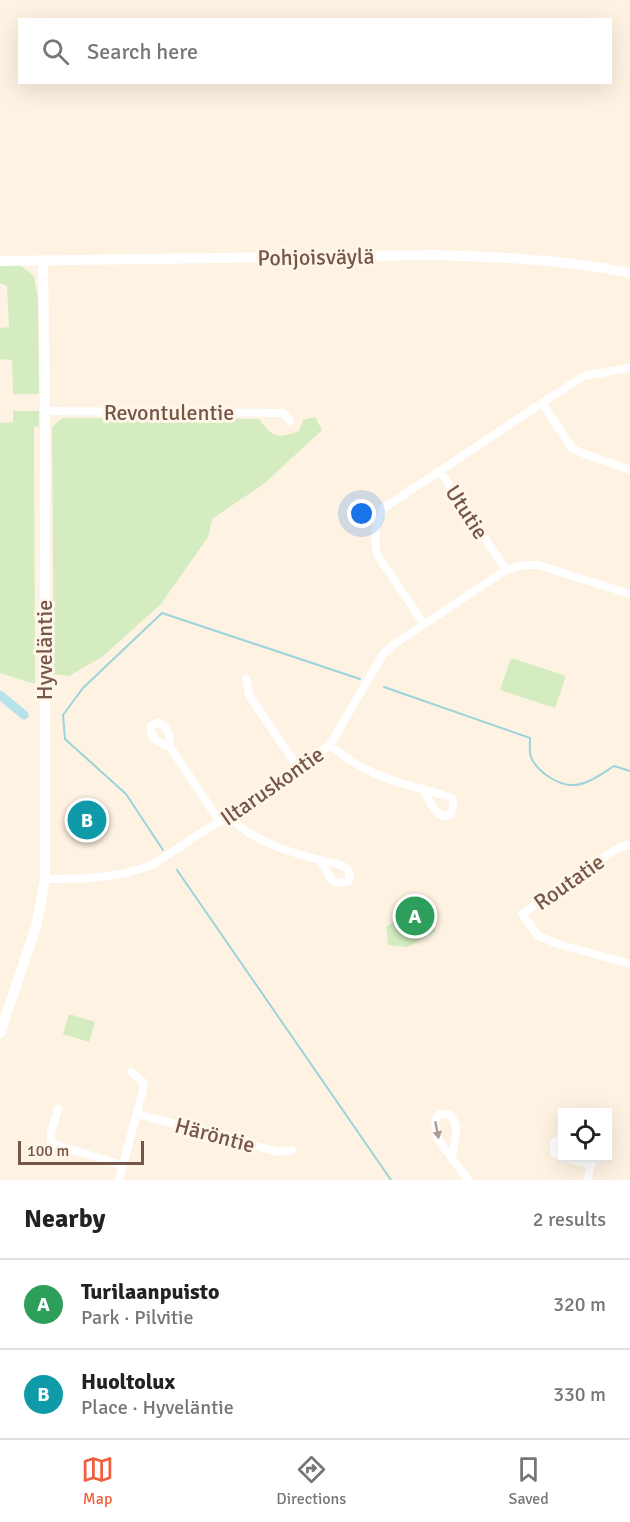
<!DOCTYPE html>
<html lang="en">
<head>
<meta charset="utf-8">
<style>
	body { margin:0; font-family:Signika,sans-serif; background:#f6f6f6; color:#222 }
	.controls { position:absolute; right:18px; bottom:18px; display:grid; overflow:hidden; border-radius:0px; box-shadow:0 6px 24px #0002 }
	.controls button { width:54px; height:54px; display:grid; place-items:center; padding:0; border:0; border-bottom:2px solid #e0e0e0; background:#fff; color:#222; font:30px sans-serif }
	.scale { position:absolute; left:18px; bottom:15px; width:126px; box-sizing:border-box; padding-left:6px; border:3px solid #775647; border-top:0; font-size:16px; line-height:21px; white-space:nowrap; color:#775647; -webkit-text-stroke:4px #fff6ea; paint-order:stroke }
	.you { position:absolute; left:362px; top:514px; width:21px; height:21px; margin:-15px; border:4px solid #fff; border-radius:50%; background:#1a73e8; box-shadow:0 0 0 9px #1a73e833 }
	.badge { display:grid; place-items:center; width:39px; height:39px; border-radius:50%; background:#f15f3e; color:#fff; font-size:20px; font-weight:700 }
	.pin { position:absolute; translate:-50% -50%; border:3px solid #fff; box-shadow:0 2px 6px #0006 }
	.list { margin:0; padding:0; list-style:none }
	h2 { display:flex; justify-content:space-between; align-items:center; height:78px; margin:0; padding:0 24px; font-size:26px }
	h2 small { font-size:20px; font-weight:400; color:#767676 }
	.list li { display:grid; grid-template-columns:39px 1fr auto; gap:18px; align-items:center; box-sizing:border-box; height:90px; padding:0 24px; border-top:2px solid #e0e0e0 }
	.list b { display:block; font-size:22px; white-space:nowrap }
	.list p { margin:0; font-size:20px; white-space:nowrap; color:#767676 }
	.list em { font-size:20px; font-style:normal; color:#767676 }
	.icon { flex:none; width:33px; height:33px; fill:none; stroke:currentColor; stroke-width:2; stroke-linecap:round; stroke-linejoin:round }
	.map { position:relative; flex:none; width:630px; height:1180px; overflow:hidden }
	.search { position:absolute; background:#fff; box-shadow:0 6px 24px #0002; left:18px; right:18px; top:18px; height:66px; display:flex; align-items:center; gap:15px; box-sizing:border-box; padding:0 21px; border-radius:0px; color:#767676; font-size:22px }
	.sheet { height:258px; background:#fff }
	nav { display:flex; justify-content:space-around; align-items:center; box-sizing:border-box; height:84px; border-top:2px solid #e0e0e0; background:#fff; font-size:16px; color:#767676 }
	nav a { display:grid; justify-items:center; gap:3px }
	nav .on { color:#f15f3e }
	.map>svg:first-child { display:block }
	.green { fill:#d4ecc0 }
	.lines { fill:none; stroke-linecap:round; stroke-linejoin:round }
	.stream { stroke:#9bd4db; stroke-width:2 }
	.canal { stroke:#b5e3e9; stroke-width:9 }
	.street { stroke:#fff; stroke-width:8 }
	.secondary { stroke:#fff; stroke-width:10 }
	.oneway { fill:#ad9a91 }
	.labels { text-anchor:middle; dominant-baseline:central; stroke-width:6; stroke-linejoin:round; paint-order:stroke }
	.street-label { font-size:22px; fill:#775647; stroke:#fff6ea }
</style>
</head>
<body>
<div class="map">
<svg width="630" height="1180" viewBox="0 0 630 1180">
	<rect width="100%" height="100%" fill="#fef2e2"/>
	<!-- green -->
	<path class="green" d="M0,265H20L34,276L38,299L39,394H13L12,360L0,359V328L9,327L7,286L0,283Z
		M13,411H39V426L34,427L35,684L0,673V423L13,422Z
		M315,417L322,430L265,483L212,519L208,537L161,604L102,657L69,676L54,674L52,427L63,418L259,419C273,438 277,439 299,431L303,420Z
		M511,658L566,676L555,708L500,690Z
		M419,905L436,931L408,947L388,945L386,927Z
		M69,1014L95,1022L89,1042L63,1034Z"/>
	<g class="lines">
		<!-- stream -->
		<path class="stream" d="M384,687L530,738C530,743 529,752 531,757C537,772 559,786 574,785C587,785 603,773 614,766L630,771
			M163,850L126,794L65,739L63,715L83,688L162,613L360,679
			M177,870L391,1180"/>
		<!-- canal -->
		<path class="canal" d="M0,695L24,715"/>
		<!-- street -->
		<path class="street" d="M630,368L584,376L542,403L572,448L577,451L630,470
			M45,411L283,413L290,421
			M440,471L542,403
			M424,624L378,556C373,541 375,521 385,507L440,471L506,570
			M246,679L249,695L299,769
			M330,745C358,769 388,781 423,789C427,796 431,806 437,812C449,823 456,810 452,798L423,789
			M170,747C170,735 169,728 158,722L151,726C150,739 158,743 170,747L220,822
			M229,816C253,842 286,851 320,860L331,879L336,883L348,882C356,864 332,863 320,860
			M630,846L626,845L615,850L522,914L538,936L561,945L630,964
			M45,879C84,879 115,879 152,865L293,773L330,745L383,654L396,643L506,570L524,565H538L630,594
			M58,1109L51,1132V1140L57,1145L122,1165
			M138,1114L278,1152L292,1150
			M562,1138L554,1142V1152L562,1157
			M452,1158C453,1141 462,1127 449,1114H440L435,1120L437,1138L468,1180
			M565,1158L591,1165
			M119,1180L143,1090V1082L131,1072
			M587,1180L593,1158"/>
		<!-- secondary -->
		<path class="secondary" d="M0,261L437,255C501,257 567,260 630,273
			M0,1033L36,927L45,879V411L43,260"/>
	</g>
	<!-- one-way arrows -->
	<defs><path id="oneway-solid" d="M-6-.8H1V-3.2L6.5 0L1 3.2V.8H-6Z" transform="scale(1.5)"/></defs>
	<use class="oneway" href="#oneway-solid" transform="translate(437 1130) rotate(79)"/>
	<g class="labels">
		<!-- street labels -->
		<g class="street-label">
			<text transform="translate(316 257) rotate(-1)">Pohjoisväylä</text>
			<text x="169" y="412">Revontulentie</text>
			<text transform="translate(467 512) rotate(57)">Ututie</text>
			<text transform="translate(44 650) rotate(-90)">Hyveläntie</text>
			<text transform="translate(272 786) rotate(-35)">Iltaruskontie</text>
			<text transform="translate(569 882) rotate(-35)">Routatie</text>
			<text transform="translate(215 1135) rotate(15)">Häröntie</text>
		</g>
	</g>
</svg>
<div class="controls">
<button><svg class="icon" aria-label="locate" viewBox="0 0 24 24"><circle cx="12" cy="12" r="6"/><path d="M12 2v4M12 18v4M2 12h4M18 12h4"/></svg></button>
</div>
<div class="scale">100 m</div>
<div class="you"></div>
<div class="pin badge" style="left:415px;top:916px;background:#2e9e5b">A</div>
<div class="pin badge" style="left:87px;top:820px;background:#0f9aa8">B</div>
<div class="search"><svg class="icon" aria-label="search" viewBox="0 0 24 24"><circle cx="10" cy="10" r="6"/><path d="M15 15l6 6"/></svg>Search here</div>
</div>
<section class="sheet">
<h2>Nearby<small>2 results</small></h2>
<ul class="list">
<li><span class="badge" style="background:#2e9e5b">A</span><div><b>Turilaanpuisto</b><p>Park · Pilvitie</p></div><em>320 m</em></li>
<li><span class="badge" style="background:#0f9aa8">B</span><div><b>Huoltolux</b><p>Place · Hyveläntie</p></div><em>330 m</em></li>
</ul>
</section>
<nav>
<a class="on"><svg class="icon" aria-label="map" viewBox="0 0 24 24"><path d="M3 6l6-2 6 2 6-2v14l-6 2-6-2-6 2zM9 4v14M15 6v14"/></svg>Map</a>
<a><svg class="icon" aria-label="directions" viewBox="0 0 24 24"><path d="M12 3l9 9-9 9-9-9zM9 14v-3h6M13 9l2 2-2 2"/></svg>Directions</a>
<a><svg class="icon" aria-label="saved" viewBox="0 0 24 24"><path d="M7 4h10v16l-5-4-5 4z"/></svg>Saved</a>
</nav>
</body>
</html>
